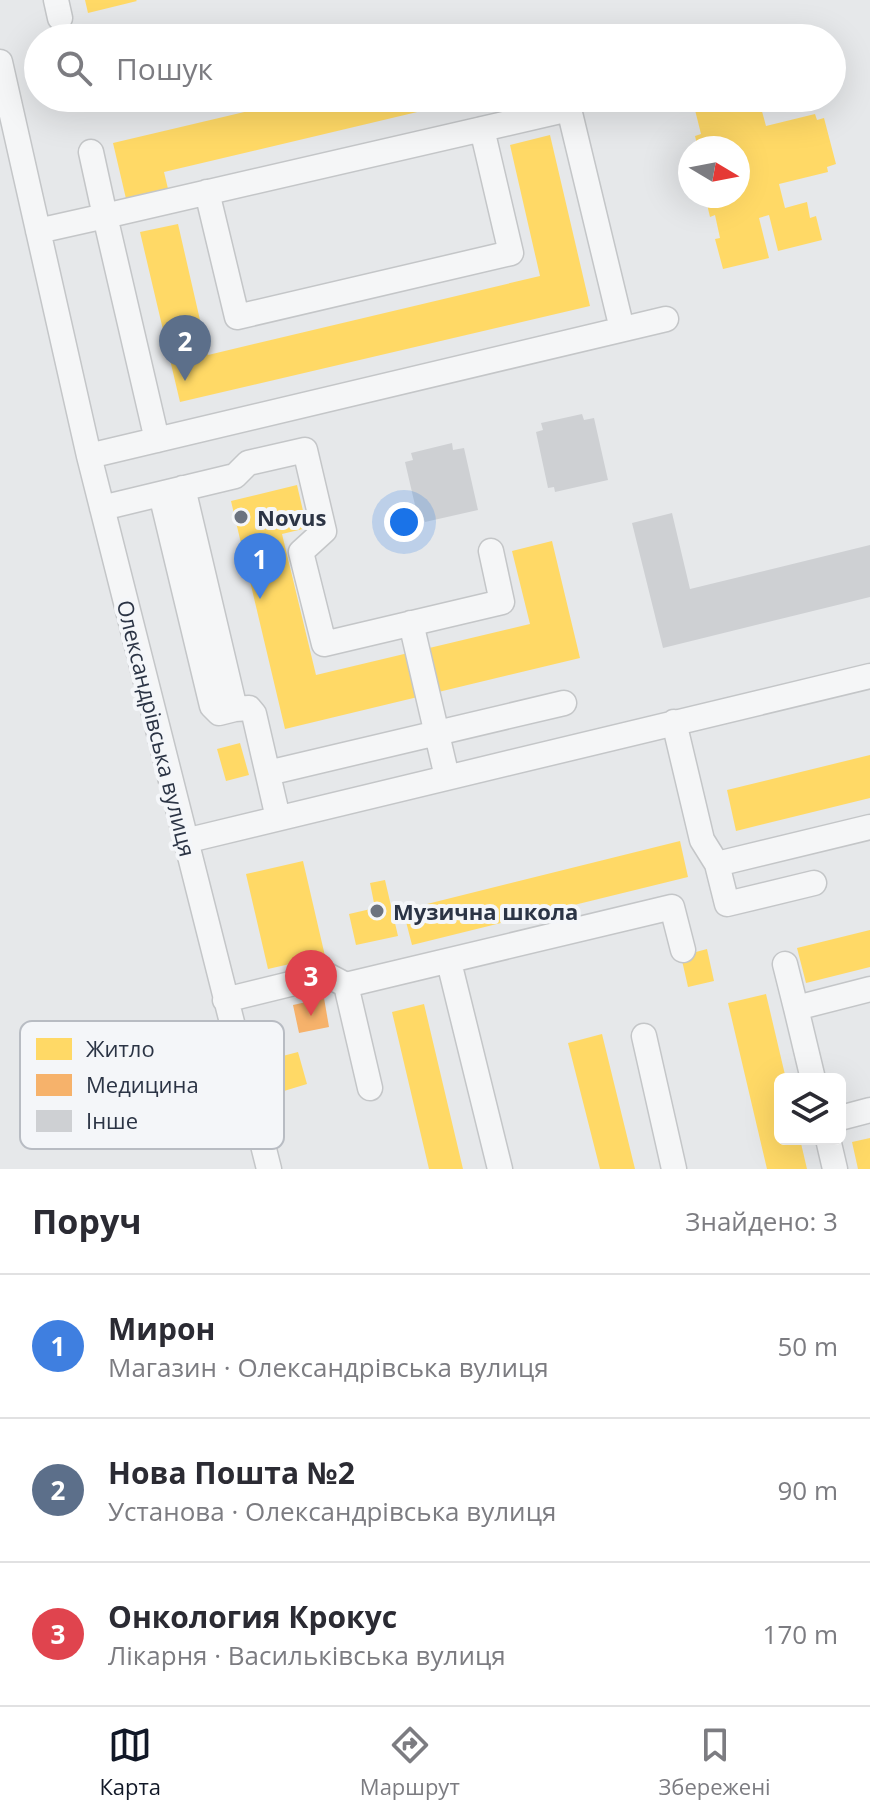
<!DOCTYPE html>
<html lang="uk">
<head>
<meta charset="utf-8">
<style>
	body { margin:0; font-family:"Open Sans",sans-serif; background:#f7f7f7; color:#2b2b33 }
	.controls { position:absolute; right:24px; bottom:24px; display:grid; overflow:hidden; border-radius:12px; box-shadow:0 8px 32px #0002 }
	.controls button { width:72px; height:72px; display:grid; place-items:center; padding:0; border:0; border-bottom:2px solid #e1e1e2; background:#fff; color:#2b2b33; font:40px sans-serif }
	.compass { position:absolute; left:678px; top:136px; width:72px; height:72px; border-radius:50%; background:#fff; box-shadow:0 8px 32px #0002; rotate:100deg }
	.you { position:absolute; left:404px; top:522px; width:28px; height:28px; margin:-20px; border:6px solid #fff; border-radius:50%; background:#1a73e8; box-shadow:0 0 0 12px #1a73e833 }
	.badge { display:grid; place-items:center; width:52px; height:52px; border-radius:50%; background:#111827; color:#fff; font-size:26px; font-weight:700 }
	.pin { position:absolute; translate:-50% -66px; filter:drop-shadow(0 2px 4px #0008) }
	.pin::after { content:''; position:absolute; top:42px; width:28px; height:24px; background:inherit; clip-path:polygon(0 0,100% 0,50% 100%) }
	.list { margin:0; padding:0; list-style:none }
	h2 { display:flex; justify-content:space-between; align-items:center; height:104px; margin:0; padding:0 32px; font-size:34px }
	h2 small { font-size:26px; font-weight:400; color:#7c7c81 }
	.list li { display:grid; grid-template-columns:52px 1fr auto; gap:24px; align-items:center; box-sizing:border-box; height:144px; padding:0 32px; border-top:2px solid #e1e1e2 }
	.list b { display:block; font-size:30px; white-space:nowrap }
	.list p { margin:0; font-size:26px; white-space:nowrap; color:#7c7c81 }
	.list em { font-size:26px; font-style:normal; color:#7c7c81 }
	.icon { flex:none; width:44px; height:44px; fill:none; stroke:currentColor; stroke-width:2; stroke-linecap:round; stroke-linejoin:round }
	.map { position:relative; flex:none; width:870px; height:1169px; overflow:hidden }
	.search { position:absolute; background:#fff; box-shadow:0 8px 32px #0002; left:24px; right:24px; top:24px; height:88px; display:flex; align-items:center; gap:20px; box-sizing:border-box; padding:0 28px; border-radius:44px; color:#7c7c81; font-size:30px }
	.sheet { height:536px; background:#fff }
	nav { display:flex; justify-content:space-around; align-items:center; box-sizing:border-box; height:112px; border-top:2px solid #e1e1e2; background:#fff; font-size:22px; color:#7c7c81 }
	nav a { display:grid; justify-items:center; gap:4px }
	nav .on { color:#111827 }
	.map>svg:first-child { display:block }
	.homes { fill:#ffd966 }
	.health { fill:#f6b26b }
	.building { fill:#ced0d3 }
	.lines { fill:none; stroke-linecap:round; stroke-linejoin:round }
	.minor-casing { stroke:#c4c6c8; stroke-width:27 }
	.minor { stroke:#f5f6f7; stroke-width:24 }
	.poi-dot { fill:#6c737f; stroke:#f4f6f9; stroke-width:3 }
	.labels { text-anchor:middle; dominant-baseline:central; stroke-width:8; stroke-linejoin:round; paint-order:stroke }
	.poi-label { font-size:22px; font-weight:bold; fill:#2b3445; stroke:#f4f6f9; text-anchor:start }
	.street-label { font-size:22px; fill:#2b3445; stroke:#f4f6f9 }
	.key { fill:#f4f6f9; stroke:#b8bcc3; stroke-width:2 }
	.key-label { font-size:22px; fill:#2b3445 }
</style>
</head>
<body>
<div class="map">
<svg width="870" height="1169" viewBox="0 0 870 1169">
	<rect width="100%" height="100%" fill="#e6e8ea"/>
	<!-- homes -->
	<path class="homes" d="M85,0H136L137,1L88,13Z
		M303,98L472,99L164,172L169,193L127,203L113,143Z
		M500,98H539L540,102L503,111Z
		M685,98H725L727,107L751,101L750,98H778L760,104L766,126L815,114L817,120L824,118L836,164L827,167L828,172L779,184L785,208L807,202L810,218L816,216L822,240L778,251L769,215L759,218L769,258L723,269L715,239L720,238L715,215L710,217L705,196H738V148H698L695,136L701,134L693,102L686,104Z
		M550,135L590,306L180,402L140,232L178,224L208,355L540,276L510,145Z
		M297,485L307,528L282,534L316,675L530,624L512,551L552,541L580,658L285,729L231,501Z
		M240,743L249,775L226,781L217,749Z
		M870,755V798L736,831L727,790Z
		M680,841L688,877L412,945L403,910Z
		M303,861L325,956L268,969L246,874Z
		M385,880L398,936L356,945L349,914L375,908L370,883Z
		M870,930V967L806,983L797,948Z
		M707,949L714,981L688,987L681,956Z
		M766,994L786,1079H780V1139H800L807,1169H767L728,1003Z
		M424,1004L463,1169H429L392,1012Z
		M602,1034L635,1169H600L568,1043Z
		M298,1052L307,1084L284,1091L275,1058Z
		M870,1138V1169H858L852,1142Z"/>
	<!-- health -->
	<path class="health" d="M324,998L329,1027L299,1033L293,1005Z"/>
	<!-- building -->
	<path class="building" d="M582,414L584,420L594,418L608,480L555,492L554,487L548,488L536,432L543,430L541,423Z
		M452,443L453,450L464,448L478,510L425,522L423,517L418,518L405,462L413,460L411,453Z
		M672,513L690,589L870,545V597L663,648L632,523Z"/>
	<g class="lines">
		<!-- minor casing -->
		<g class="minor-casing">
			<path id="minor" d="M56,0L60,18
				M0,62L89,456L269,1169
				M91,152L105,216L569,109L622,329
				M207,192L237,317L511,253L482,129
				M38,231L105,216L157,440
				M89,456L666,319
				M183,488L235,709L249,708L254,714L278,818
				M161,494L212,706L219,713L235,709
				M102,508L235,476L248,463L305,450L324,531L301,552L324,644L502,602L491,551
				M411,623L447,777
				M674,722L702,840L717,864L727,904L814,883
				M268,773L564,703
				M185,841L870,676
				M717,864L870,827
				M449,962L500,1169
				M785,964L796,1008
				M346,985L370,1088
				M225,1000L327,975L346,985L672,907L683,950
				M644,1036L674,1169
				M813,1079L796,1008L870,989
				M840,1118L870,1110
				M828,1139L835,1169"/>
		</g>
		<!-- minor -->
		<use href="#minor" class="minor"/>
	</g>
	<!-- markers -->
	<g class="poi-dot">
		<circle cx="241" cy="517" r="8"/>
		<circle cx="377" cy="911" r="8"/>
	</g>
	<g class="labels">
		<!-- poi labels -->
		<g class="poi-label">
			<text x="257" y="517">Novus</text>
			<text x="393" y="911">Музична школа</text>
		</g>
		<!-- street labels -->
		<g class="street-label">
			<text transform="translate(157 728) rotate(76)">Олександрівська вулиця</text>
		</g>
	</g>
	<!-- legend -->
	<rect x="20" y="1021" width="264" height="128" rx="12" class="key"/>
	<rect x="36" y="1038" width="36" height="22" fill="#ffd966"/>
	<rect x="36" y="1074" width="36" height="22" fill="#f6b26b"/>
	<rect x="36" y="1110" width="36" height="22" fill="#ced0d3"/>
	<g class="key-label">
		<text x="86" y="1057">Житло</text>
		<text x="86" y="1093">Медицина</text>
		<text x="86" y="1129">Інше</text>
	</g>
</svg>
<div class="controls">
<button><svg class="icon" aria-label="layers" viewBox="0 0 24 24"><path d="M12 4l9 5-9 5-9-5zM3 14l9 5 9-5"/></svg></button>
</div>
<svg class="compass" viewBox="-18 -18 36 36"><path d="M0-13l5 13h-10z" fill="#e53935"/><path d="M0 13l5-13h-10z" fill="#7c7c81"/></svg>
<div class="you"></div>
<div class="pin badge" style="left:260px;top:599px;background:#3f7fe0">1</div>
<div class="pin badge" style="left:185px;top:381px;background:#5c6f8a">2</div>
<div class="pin badge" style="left:311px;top:1016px;background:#e0444e">3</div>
<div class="search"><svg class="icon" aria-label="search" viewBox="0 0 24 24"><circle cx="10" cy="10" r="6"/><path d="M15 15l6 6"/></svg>Пошук</div>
</div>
<section class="sheet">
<h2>Поруч<small>Знайдено: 3</small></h2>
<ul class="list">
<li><span class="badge" style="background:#3f7fe0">1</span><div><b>Мирон</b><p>Магазин · Олександрівська вулиця</p></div><em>50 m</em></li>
<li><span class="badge" style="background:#5c6f8a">2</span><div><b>Нова Пошта №2</b><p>Установа · Олександрівська вулиця</p></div><em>90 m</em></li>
<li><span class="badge" style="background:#e0444e">3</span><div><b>Онкология Крокус</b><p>Лікарня · Васильківська вулиця</p></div><em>170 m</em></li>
</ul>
</section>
<nav>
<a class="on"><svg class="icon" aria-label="map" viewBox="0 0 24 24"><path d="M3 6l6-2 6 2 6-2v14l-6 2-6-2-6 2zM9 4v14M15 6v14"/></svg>Карта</a>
<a><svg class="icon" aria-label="directions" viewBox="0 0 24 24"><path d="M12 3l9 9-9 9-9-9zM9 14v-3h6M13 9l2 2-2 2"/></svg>Маршрут</a>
<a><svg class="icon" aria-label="saved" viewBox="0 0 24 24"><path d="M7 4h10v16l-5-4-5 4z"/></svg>Збережені</a>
</nav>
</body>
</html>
